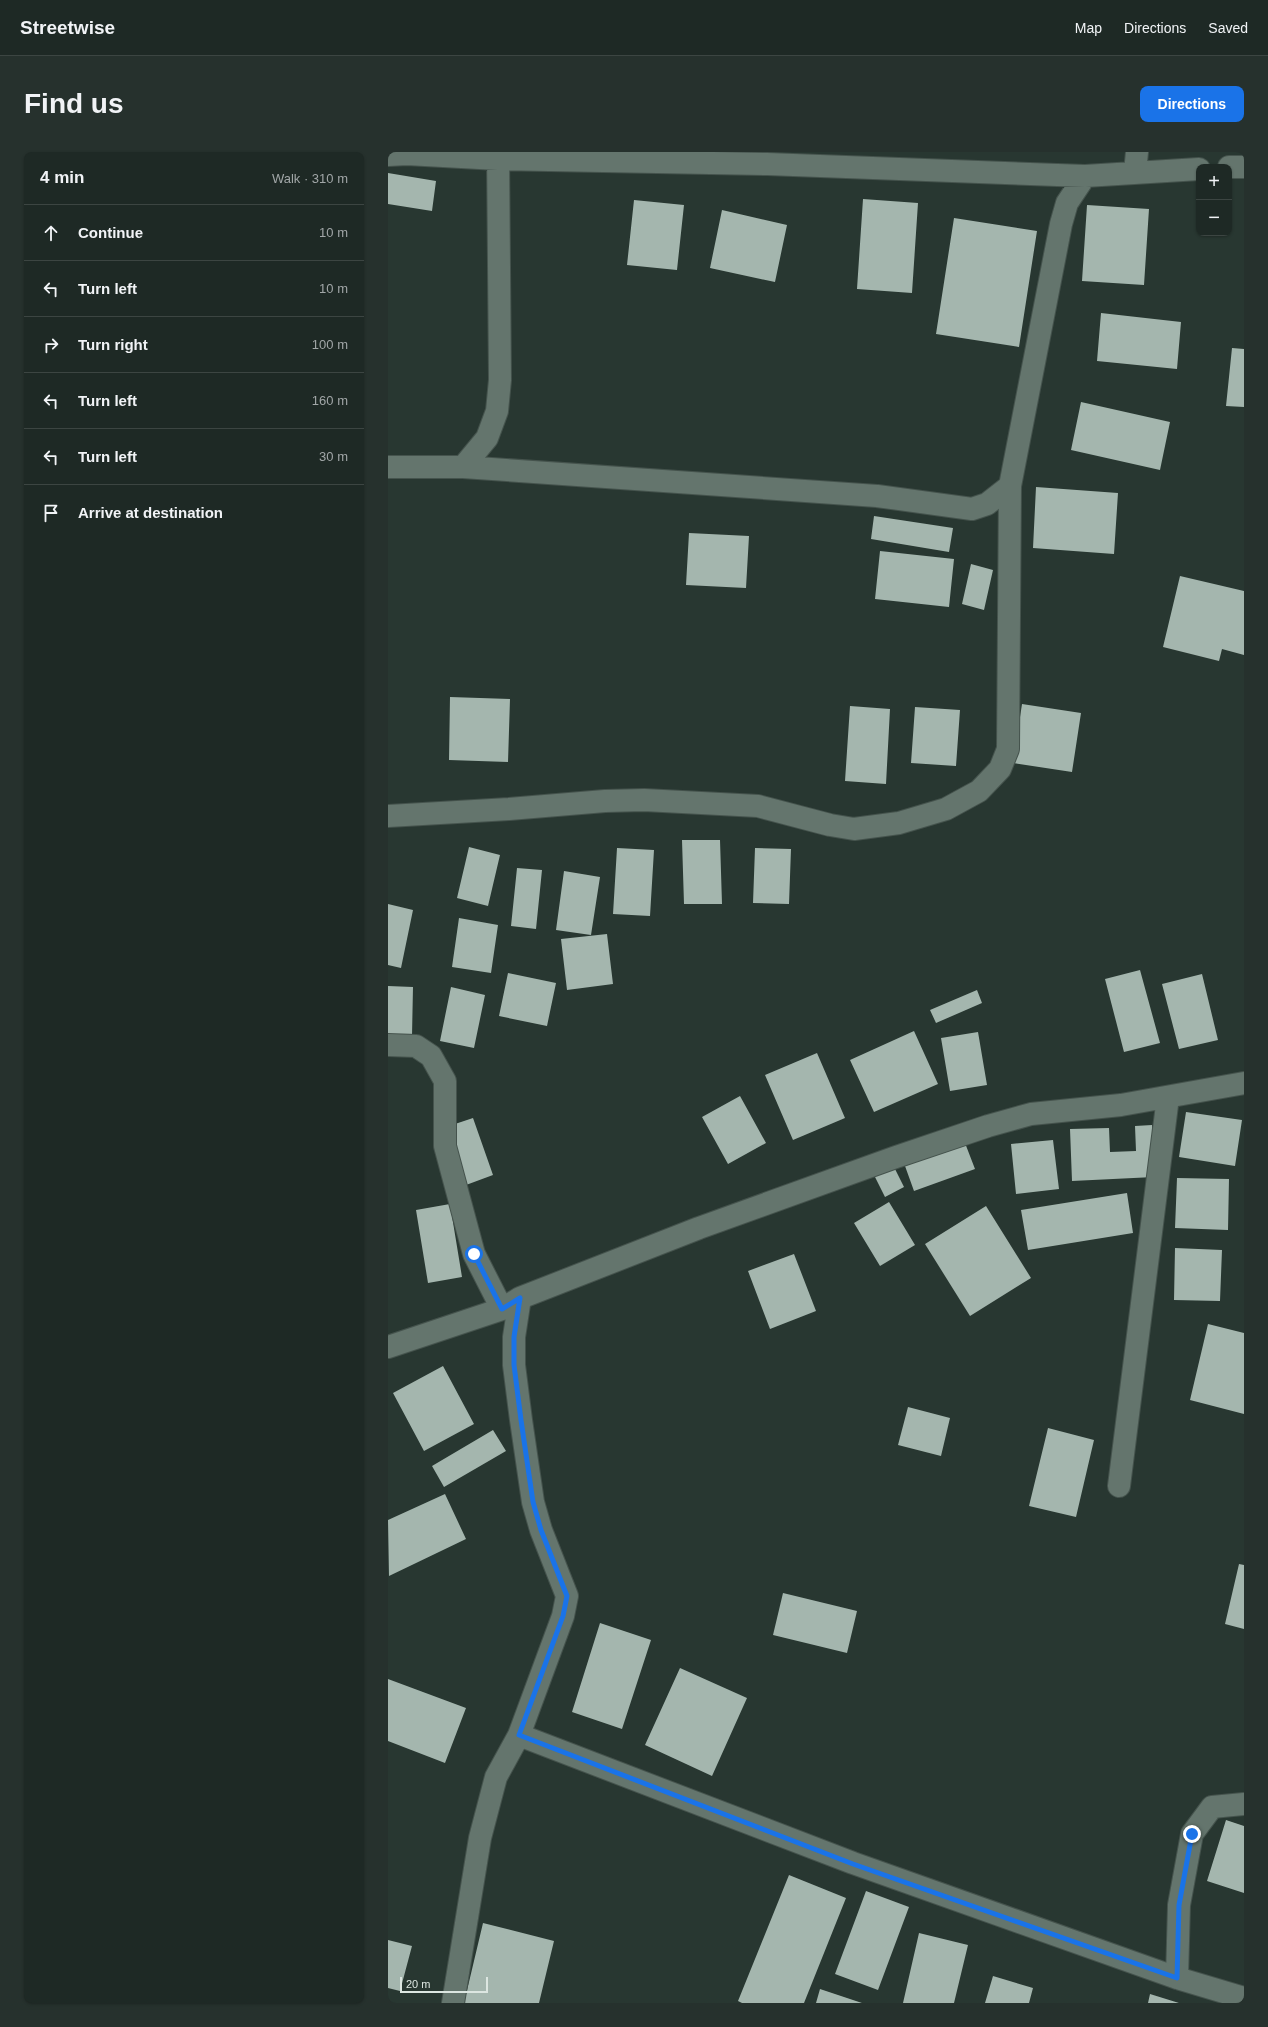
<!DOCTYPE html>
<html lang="en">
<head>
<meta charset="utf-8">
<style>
	body { margin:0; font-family:Arial,sans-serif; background:#26312d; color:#f1f3f6 }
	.controls { position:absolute; right:12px; top:12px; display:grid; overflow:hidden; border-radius:8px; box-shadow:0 1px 3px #0004 }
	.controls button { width:36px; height:36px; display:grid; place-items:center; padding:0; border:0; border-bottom:1px solid #3c4542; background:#1e2925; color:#f1f3f6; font:20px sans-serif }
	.scale { position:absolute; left:12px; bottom:10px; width:88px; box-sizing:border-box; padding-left:4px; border:2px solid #dce6e1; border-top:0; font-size:11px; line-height:14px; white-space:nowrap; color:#dce6e1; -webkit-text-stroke:3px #283731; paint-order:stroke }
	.stop { position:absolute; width:12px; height:12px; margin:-9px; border:3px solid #1a73e8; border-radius:50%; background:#fff }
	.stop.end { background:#1a73e8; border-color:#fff; box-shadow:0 1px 4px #0008 }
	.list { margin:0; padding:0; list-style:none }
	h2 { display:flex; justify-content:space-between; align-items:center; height:52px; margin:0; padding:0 16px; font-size:17px }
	h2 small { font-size:13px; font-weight:400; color:#a1a6a7 }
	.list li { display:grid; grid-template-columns:26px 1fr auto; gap:12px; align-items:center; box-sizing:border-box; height:56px; padding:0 16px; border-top:1px solid #3c4542 }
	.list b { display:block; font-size:15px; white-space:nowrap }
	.list em { font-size:13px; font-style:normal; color:#a1a6a7 }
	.icon { flex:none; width:22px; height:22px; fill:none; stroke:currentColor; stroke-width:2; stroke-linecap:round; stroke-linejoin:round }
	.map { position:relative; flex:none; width:856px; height:1851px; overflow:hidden; border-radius:8px }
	header { display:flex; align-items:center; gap:24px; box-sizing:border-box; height:56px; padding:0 20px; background:#1e2925; border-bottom:1px solid #3c4542 }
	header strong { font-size:19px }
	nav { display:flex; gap:22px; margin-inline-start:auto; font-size:14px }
	.intro { display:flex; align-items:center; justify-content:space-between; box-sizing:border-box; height:96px; padding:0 24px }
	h1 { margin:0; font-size:28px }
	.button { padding:10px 18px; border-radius:8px; background:#1a73e8; color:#fff; font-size:14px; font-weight:700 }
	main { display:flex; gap:24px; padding:0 24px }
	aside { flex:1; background:#1e2925; border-radius:8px; box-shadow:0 1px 3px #0004 }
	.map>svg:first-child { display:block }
	.building { fill:#a4b6ae }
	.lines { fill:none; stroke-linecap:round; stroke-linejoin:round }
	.street-casing { stroke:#45534d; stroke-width:24 }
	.street { stroke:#64756d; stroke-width:22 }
	.route { stroke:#1a73e8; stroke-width:5 }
</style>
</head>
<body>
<header>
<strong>Streetwise</strong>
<nav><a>Map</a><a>Directions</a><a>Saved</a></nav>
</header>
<div class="intro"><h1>Find us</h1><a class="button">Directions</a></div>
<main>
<aside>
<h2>4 min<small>Walk · 310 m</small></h2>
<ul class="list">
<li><svg class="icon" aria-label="ahead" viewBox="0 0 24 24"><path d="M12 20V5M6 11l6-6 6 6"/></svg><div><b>Continue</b></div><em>10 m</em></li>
<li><svg class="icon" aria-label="left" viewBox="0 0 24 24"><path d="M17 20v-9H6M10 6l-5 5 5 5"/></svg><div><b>Turn left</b></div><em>10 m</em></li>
<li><svg class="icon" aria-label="right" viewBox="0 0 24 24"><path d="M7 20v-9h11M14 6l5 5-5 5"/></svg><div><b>Turn right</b></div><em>100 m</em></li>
<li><svg class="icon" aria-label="left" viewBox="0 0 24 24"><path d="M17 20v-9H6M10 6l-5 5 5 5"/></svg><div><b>Turn left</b></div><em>160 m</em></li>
<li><svg class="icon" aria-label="left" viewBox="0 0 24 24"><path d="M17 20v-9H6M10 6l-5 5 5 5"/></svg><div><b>Turn left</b></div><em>30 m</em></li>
<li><svg class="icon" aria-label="arrive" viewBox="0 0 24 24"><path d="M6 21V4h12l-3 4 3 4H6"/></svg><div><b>Arrive at destination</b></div></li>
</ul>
</aside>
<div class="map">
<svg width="856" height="1851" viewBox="0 0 856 1851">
	<rect width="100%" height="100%" fill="#283731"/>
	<!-- building -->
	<path class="building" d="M0,21L48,29L44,59L0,52Z
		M475,47L530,51L524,141L469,137Z
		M246,48L296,53L289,118L239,113Z
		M699,53L761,57L756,133L694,129Z
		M334,58L399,73L387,130L322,116Z
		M566,66L649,79L631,195L548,182Z
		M713,161L793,170L789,217L709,209Z
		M844,196L856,197V255L838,254Z
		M693,250L782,270L772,318L683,298Z
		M648,335L730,341L726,402L645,396Z
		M486,364L565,376L561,400L483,387Z
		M301,381L361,384L358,436L298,433Z
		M492,399L566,407L561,455L487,447Z
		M583,412L605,418L596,458L574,452Z
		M792,424L856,439V503L834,497L831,509L775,495Z
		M62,545L122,547L120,610L61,608Z
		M634,552L693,561L684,620L625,611Z
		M462,554L502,557L498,632L457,629Z
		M527,555L572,558L568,614L523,611Z
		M294,688H332L334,752H296Z
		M81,695L112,703L100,754L69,746Z
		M229,696L266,698L262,764L225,762Z
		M367,696L403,697L401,752L365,751Z
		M129,716L154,718L148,777L123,774Z
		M176,719L212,725L203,783L168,778Z
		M0,752L25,758L13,816L0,813Z
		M71,766L110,773L103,821L64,815Z
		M219,782L225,832L179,838L173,787Z
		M752,818L772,891L736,900L717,827Z
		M120,821L168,831L159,874L111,864Z
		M814,822L830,888L791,897L774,832Z
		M0,834L25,835L24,884H0Z
		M63,835L97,843L86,896L52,889Z
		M589,838L594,851L548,871L542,858Z
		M526,879L550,932L486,960L462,908Z
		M590,880L599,933L562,939L553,886Z
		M429,901L457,966L405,988L377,923Z
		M352,944L378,991L340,1012L314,965Z
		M798,960L854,968L847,1014L791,1005Z
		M85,966L105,1023L78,1033L58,975Z
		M764,973L766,1025L684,1029L682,977L721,976L722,1000L748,999L747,974Z
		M665,988L671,1037L628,1042L623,992Z
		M577,991L587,1017L526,1039L517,1014Z
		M505,1013L516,1035L497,1045L486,1023Z
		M789,1026L841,1027L840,1078L787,1076Z
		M739,1041L745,1081L640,1098L633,1058Z
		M501,1050L527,1093L492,1114L466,1071Z
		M62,1052L74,1125L40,1131L28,1058Z
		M598,1054L643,1126L582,1164L537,1092Z
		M787,1096L834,1098L832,1149L786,1148Z
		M406,1102L428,1159L382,1177L360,1119Z
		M820,1172L856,1181V1262L802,1248Z
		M55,1214L86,1272L36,1299L5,1241Z
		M520,1255L562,1266L553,1304L510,1293Z
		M660,1276L706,1288L688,1365L641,1354Z
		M105,1278L118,1299L56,1335L44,1314Z
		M57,1342L78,1387L1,1424L0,1368Z
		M851,1412L856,1413V1477L837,1472Z
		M395,1441L469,1459L459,1501L385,1483Z
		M212,1471L263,1488L234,1577L184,1560Z
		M292,1516L359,1546L324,1624L257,1593Z
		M0,1527L78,1556L57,1611L0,1589Z
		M838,1668L856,1674V1741L819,1729Z
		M401,1723L458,1746L416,1851H354L350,1849Z
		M478,1739L521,1755L490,1838L447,1822Z
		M95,1771L166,1789L151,1851H76Z
		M531,1781L580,1793L566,1851H515Z
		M0,1788L24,1794L12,1839L0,1836Z
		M605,1824L645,1836L641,1851H597Z
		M432,1837L474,1851H428Z
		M762,1842L791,1851H760Z"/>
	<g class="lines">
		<!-- street casing -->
		<g class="street-casing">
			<path id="street" d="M0,3L19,2L110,7L379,12L697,24L811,17
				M841,15H856
				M747,20L749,0
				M0,315H75L489,344L584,357L599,352L622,334
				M75,315L99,286L109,259L112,228L110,0
				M0,664L121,657L217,649L256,648L370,654L442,673L466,677L511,671L558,657L591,639L612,617L620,597L622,334L673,72L679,51L697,24
				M0,893L28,894L43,904L57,929V994L86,1102L114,1157
				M0,1195L114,1157L132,1146L311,1076L508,1005L600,974L643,962L733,953L856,931
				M731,1334L780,945
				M131,1583L465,1711L789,1826L856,1846
				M789,1826L791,1753L804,1682L824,1655L856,1652
				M65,1851L92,1686L108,1625L131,1583L175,1464L179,1444L153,1378L145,1350L133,1268L126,1213V1185L132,1146"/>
		</g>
		<!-- street -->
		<use href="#street" class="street"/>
	</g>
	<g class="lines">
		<!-- route -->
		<path class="route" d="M86,1102L114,1157L132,1146L126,1185V1213L133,1268L145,1350L153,1378L179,1444L175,1464L131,1583L465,1712L789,1826L791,1753L804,1682"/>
	</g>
</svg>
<div class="controls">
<button>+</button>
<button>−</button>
</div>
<div class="scale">20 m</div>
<div class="stop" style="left:86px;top:1102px"></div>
<div class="stop end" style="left:804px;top:1682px"></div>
</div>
</main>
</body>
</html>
